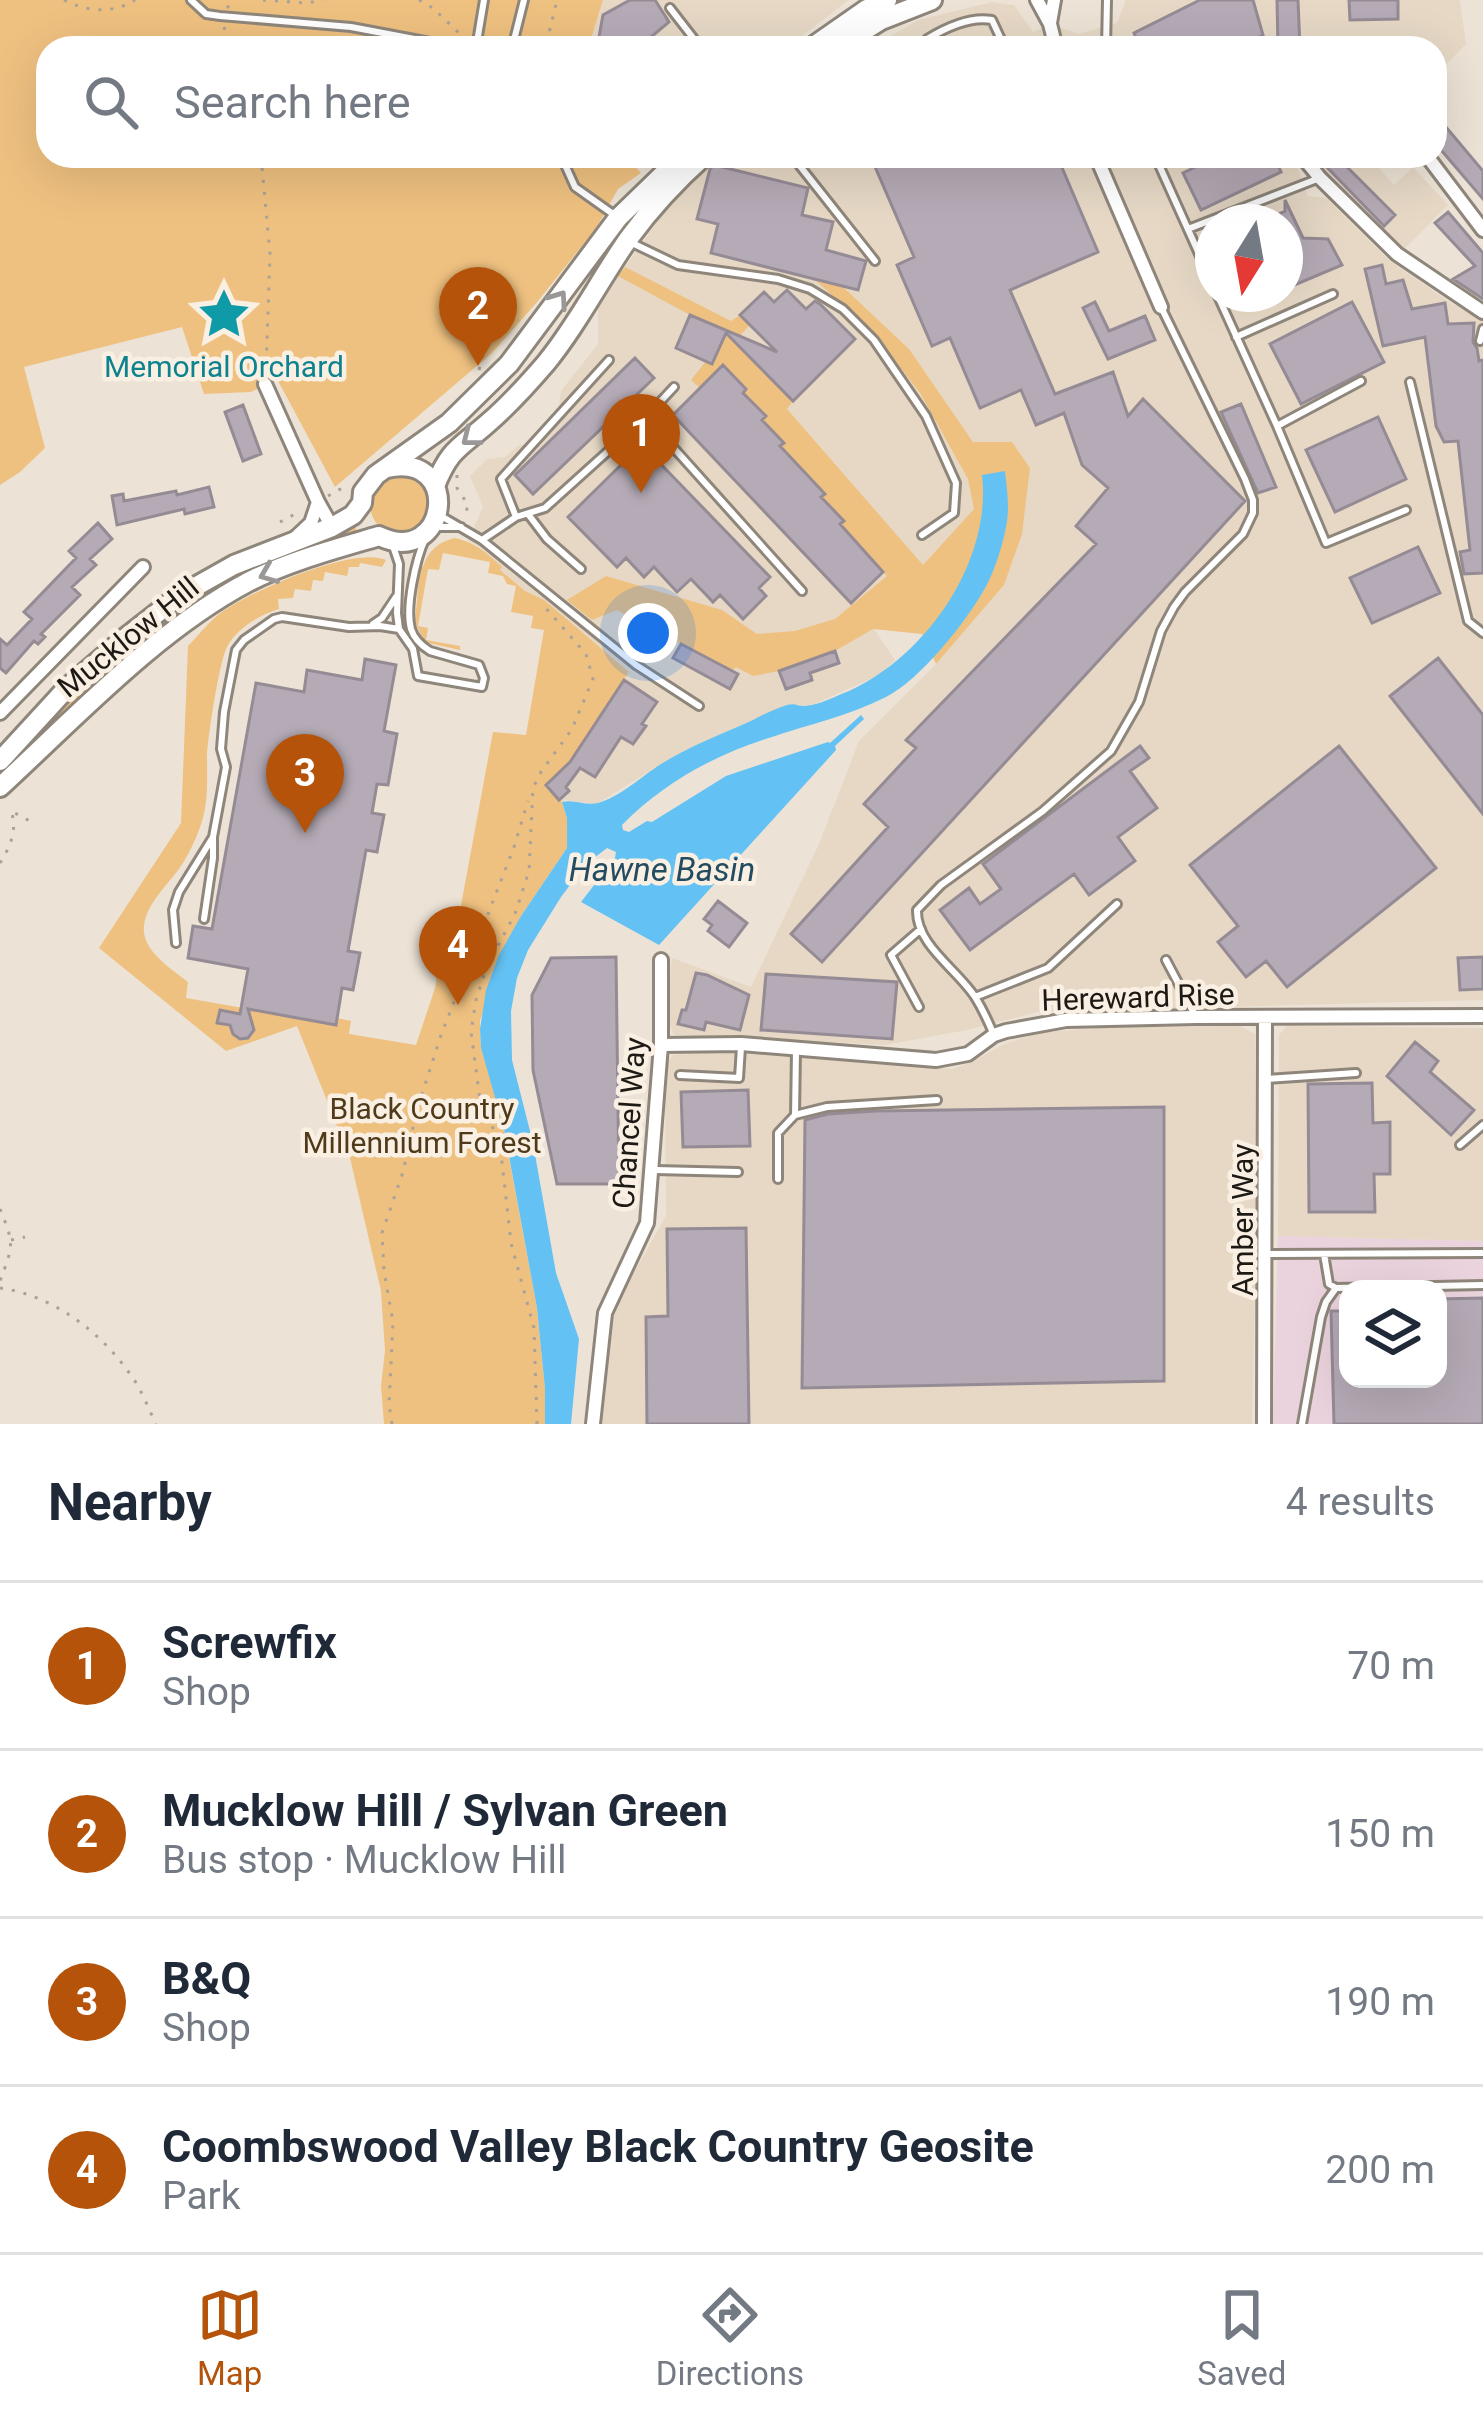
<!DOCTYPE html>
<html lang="en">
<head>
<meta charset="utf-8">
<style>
	body { margin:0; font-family:Roboto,sans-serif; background:#f2f2f3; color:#1f2937 }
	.controls { position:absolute; right:36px; bottom:36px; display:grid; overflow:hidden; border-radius:24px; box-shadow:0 12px 48px #0002 }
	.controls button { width:108px; height:108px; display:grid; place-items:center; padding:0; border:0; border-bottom:3px solid #e0e1e3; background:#fff; color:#1f2937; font:60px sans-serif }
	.compass { position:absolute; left:1195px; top:204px; width:108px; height:108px; border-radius:50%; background:#fff; box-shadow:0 12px 48px #0002; rotate:191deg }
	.you { position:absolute; left:648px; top:633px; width:42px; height:42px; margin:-30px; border:9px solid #fff; border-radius:50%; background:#1a73e8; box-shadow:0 0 0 18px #1a73e833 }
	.badge { display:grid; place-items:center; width:78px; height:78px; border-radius:50%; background:#b45309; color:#fff; font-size:39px; font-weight:700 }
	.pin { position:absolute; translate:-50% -99px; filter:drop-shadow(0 3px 6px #0008) }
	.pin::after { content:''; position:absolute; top:63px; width:42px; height:36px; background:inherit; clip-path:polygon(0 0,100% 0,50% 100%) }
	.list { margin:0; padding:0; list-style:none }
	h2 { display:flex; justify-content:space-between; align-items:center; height:156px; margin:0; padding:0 48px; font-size:51px }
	h2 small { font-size:39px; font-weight:400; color:#747a83 }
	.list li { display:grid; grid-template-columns:78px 1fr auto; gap:36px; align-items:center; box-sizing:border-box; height:168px; padding:0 48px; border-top:3px solid #e0e1e3 }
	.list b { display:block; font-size:45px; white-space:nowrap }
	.list p { margin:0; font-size:39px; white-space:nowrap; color:#747a83 }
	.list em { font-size:39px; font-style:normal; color:#747a83 }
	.icon { flex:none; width:66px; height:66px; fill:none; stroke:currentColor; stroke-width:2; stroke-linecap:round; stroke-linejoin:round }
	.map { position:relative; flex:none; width:1483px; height:1424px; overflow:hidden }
	.search { position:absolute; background:#fff; box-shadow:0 12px 48px #0002; left:36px; right:36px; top:36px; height:132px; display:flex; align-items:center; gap:30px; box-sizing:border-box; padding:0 42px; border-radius:36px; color:#747a83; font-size:45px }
	.sheet { height:828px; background:#fff }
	nav { display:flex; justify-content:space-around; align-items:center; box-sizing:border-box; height:168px; border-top:3px solid #e0e1e3; background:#fff; font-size:33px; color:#747a83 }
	nav a { display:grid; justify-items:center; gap:6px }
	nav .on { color:#b45309 }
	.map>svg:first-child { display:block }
	.commercial { fill:#ebd3dd; fill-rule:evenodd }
	.industrial { fill:#e6d8c5; fill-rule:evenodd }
	.green { fill:#efc180 }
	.water { fill:#63c1f3 }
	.building { fill:#b5abb6; stroke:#958b95; stroke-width:3 }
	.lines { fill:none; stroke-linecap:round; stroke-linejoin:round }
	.service-casing { stroke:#8f867b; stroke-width:12 }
	.minor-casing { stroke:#8f867b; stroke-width:18 }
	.trunk-casing { stroke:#8f867b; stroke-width:24 }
	.path { stroke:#aaa298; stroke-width:3; stroke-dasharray:3 9; stroke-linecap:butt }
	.service { stroke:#fff; stroke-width:6 }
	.minor { stroke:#fff; stroke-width:12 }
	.trunk { stroke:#fff; stroke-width:18 }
	.oneway { stroke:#999896 }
	.labels { text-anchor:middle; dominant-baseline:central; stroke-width:9; stroke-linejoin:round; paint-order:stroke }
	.culture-label { font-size:30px; fill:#0d838f; stroke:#f9f0e3 }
	.street-label { font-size:30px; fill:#1d1915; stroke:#f9f0e3 }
	.park-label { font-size:30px; fill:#503a19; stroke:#f9f0e3 }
	.water-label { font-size:33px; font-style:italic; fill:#244c61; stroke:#f9f0e3 }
</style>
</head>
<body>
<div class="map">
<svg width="1483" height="1424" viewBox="0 0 1483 1424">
	<rect width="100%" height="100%" fill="#ece3d6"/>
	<!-- commercial -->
	<path class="commercial" d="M1278,1236L1483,1241V1424H1273ZM1348,1289H1438V1379H1348Z"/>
	<!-- industrial -->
	<path class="industrial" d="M603,0H849L786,48H592L590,43Z
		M1126,0H1460L1466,44L1435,76V48H1325L1318,45L1300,48H870L918,20L992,2L1014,5L1033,32L1050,24L1079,34L1117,23Z
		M720,156H1293L1308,196L1326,198L1390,261L1451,303L1483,320V1000L1037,1012L967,1030L885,1045L674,1035L666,1016L672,958L751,987L819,844L859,741L936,664L1004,585L975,509L870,623L895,660L879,675L819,702L808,706L790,704L716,736L666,761L600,802L594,804L565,800L562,802L546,785L629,672L533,607L525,591L500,570L501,567L482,548L468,541L483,507L470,476L487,459L505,457L518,446L529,443L558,414L561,391L598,344V307L608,291L672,201ZM1213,222H1285V294H1213Z
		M1311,156H1368L1394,185L1413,167L1448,205L1403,250L1335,185Z
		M1240,1026L1255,1034L1256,1245L1252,1424H601L612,1312L666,1216L665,1066L673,1055L721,1052L952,1069L972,1062L1002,1045L1037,1033L1107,1027Z
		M1287,1026L1483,1028V1241L1278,1236L1279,1035Z"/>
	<!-- green -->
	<path class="green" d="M0,0H603L590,42L592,48H48V156H626L641,173L618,189L597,227L538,301L492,353L335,487L277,379L251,392L204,394L182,327L24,367L45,448L20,472L0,485Z
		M625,267L731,321L740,315L750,325L734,342L793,401L787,409L923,565L974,509L968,479L920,393L871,330L814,279L842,286L909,349L973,442H1012L1030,468L1022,534L1004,585L936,664L922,634L873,629L835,651L779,671L753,676L736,667L732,671L617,610L592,620L567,600L606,576L722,610L757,634L795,631L835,619L887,576L840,524L843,521L821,497L824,494L780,446L783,442L762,420L766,415L743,393L746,389L724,366L700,388L691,380L706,361L714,343L690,315L618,276Z
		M370 505a29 29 0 1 1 58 0a29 29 0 1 1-58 0Z
		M355,527L358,533L305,550L80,701L0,774V769L97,670L157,620L206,588L263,560Z
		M455,538C476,543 486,552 502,567L500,570L525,591L544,600L629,672L570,762L546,785L562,802L567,818V848L521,916L480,1020V1030L481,1048L500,1109L537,1308L545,1389V1424H384L381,1386L385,1351L381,1291L350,1158L297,1026L226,1051L99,948L181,823L188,646C199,635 209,621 222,612C252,591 353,546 386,560L382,567L360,563L359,567H349L347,576L325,572L323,581L313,580L311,591L295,589L293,598L278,599L279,609C261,614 236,629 227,647C219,663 208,737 207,756C207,782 209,805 199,830C195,841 189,853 183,863C171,882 146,903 144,926C141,950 171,969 188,982L186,998L335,1024L337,1018L351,1021L349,1034L416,1045L435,988L440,955L450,958L452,954L493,732L526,735L544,630L531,628L533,616L511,612L516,586L507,584L503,576L488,573L490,562L443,553L439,570L428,569L418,626L428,628L426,640L460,646V650L424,642L415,622L420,566L423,567C429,550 438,542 455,538Z"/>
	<!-- water -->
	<path class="water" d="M1005,471C1007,490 1010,508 1006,527C1002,547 995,570 985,588C967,621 920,680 886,697C851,715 810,724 772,737C716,754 663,783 622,825L623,830L629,832L647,821L652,822L726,776L828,742L830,743L861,715L864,719L835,746L836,750L659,945L581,902L615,858L616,852L607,848L585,865L561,897L528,950L517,978L511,1011L512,1060L533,1143L556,1273L579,1339L571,1424H545V1389L537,1308L504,1129L481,1048L480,1029L486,990L499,955L521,916L567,848V818L562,802C574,799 586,806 598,803C620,797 642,776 661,764C690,746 722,734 753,720C764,714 775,709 787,705C798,703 794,706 805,706C819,705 836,696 849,691C926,656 992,562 982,475Z"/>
	<!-- building -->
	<path class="building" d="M630,0H655L669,22L638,48H597L603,15Z
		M1200,0H1253L1263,35L1247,44L1249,48H1237L1235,41L1221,48H1140L1134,33Z
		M1277,0H1298L1300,48H1278Z
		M1349,0H1398V19L1350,20Z
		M1435,114L1483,171V199L1435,143Z
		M887,156H1057L1098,252L1010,290L1055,394L1113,372L1128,416L1143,399L1245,501L822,962L791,934L888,827L864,804L916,748L906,740L1096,544L1076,526L1108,488L1082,465L1064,413L1036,425L1021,390L980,408L950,338L932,346L897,265L914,257L873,162Z
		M1219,156H1274L1281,172L1201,210L1183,173Z
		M1316,156H1336L1395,215L1384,226Z
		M714,165L808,188L802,215L833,222L826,250L866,261L858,290L711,253L718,224L697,219L710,169Z
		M1285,200L1303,238L1328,239L1342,265L1285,289V222H1262L1285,211Z
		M1448,212L1483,253V299L1453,279L1475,266L1435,223Z
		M1382,265L1386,284L1403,280L1412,309L1445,303L1448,324L1474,323L1473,342L1477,348L1479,361L1483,360V573L1464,574L1460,552L1470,550L1458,441L1444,442L1436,426L1425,337L1383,346L1365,269Z
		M787,290L806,309L815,301L820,304L855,339L793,401L726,333L712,364L676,348L690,315L777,352L740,315L764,292L774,302Z
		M1095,302L1109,331L1145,316L1155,340L1108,359L1083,308Z
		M1352,302L1384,362L1301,404L1270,344Z
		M635,358L654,378L533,494L515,475Z
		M723,365L746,389L743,393L766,416L762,420L784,443L780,446L825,494L821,497L844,521L840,524L883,572L851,603L673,415Z
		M1241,404L1276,487L1258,493L1221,412Z
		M243,405L261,454L243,461L225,412Z
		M1378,417L1406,479L1335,512L1306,450Z
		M651,454L770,577L759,588L766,596L743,619L720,595L713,602L691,579L677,592L654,567L644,577L626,558L617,567L568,517L629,457L638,466Z
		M209,487L214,507L185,514L184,509L117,525L112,496L123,494L124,501L176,491L177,495Z
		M98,523L112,539L90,559L96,565L72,587L80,595L41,634L45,637L38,644L34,641L6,673L0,668V639L7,645L32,619L24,612L76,558L69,551Z
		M1418,547L1440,593L1372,623L1350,578Z
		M681,644L738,674L730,689L673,658Z
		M835,651L839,663L810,673L812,680L786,689L779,671Z
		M1438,658L1483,715V814L1390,696Z
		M365,659L396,665L384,731L397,734L388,785L377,784L372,813L384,815L377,852L366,850L348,951L360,953L353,990L342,988L336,1025L248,1009L254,1030L248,1038L240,1039L233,1034L230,1025L217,1023L220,1010L240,1014L248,969L188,958L193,926L212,929L256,683L304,692L307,670L362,680Z
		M624,680L657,702L642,724L646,726L633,744L621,737L595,777L580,768L566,787L569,791L559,800L546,785L570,762Z
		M1140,746L1149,758L1130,771L1157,808L1118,837L1135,861L1089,895L1074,874L970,950L940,910L969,888L980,904L1001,889L983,864Z
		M1339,746L1436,868L1287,987L1266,961L1246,977L1218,942L1238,926L1190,865Z
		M718,901L747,923L729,947L708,931L712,925L704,919Z
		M616,957L619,1184H557L533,1070L532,995L551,958Z
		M1483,957V989L1460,990L1458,958Z
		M696,973L707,975L749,995L740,1030L706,1022L704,1030L678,1024L682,1010H686Z
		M766,974L897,982L892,1039L761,1030Z
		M1415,1042L1438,1061L1430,1072L1474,1110L1451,1135L1387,1076Z
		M1372,1083L1373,1123L1390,1122V1174H1374L1375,1212H1309L1308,1084Z
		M748,1090L750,1146L683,1147L681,1092Z
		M1164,1107V1381L802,1388L805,1120L828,1114L876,1111Z
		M746,1228L749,1424H647L646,1317L668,1316L667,1229Z
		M1483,1298V1424H1334L1331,1311H1348V1379H1438V1299Z"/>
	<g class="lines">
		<!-- service casing -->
		<g class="service-casing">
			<path id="service" d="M191,0L206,14L220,16L351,27L462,48
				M670,8L701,48
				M514,40L524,0
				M476,48L484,0
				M932,48L927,39C945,28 971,16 992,20L1005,48
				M1106,48L1107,0
				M561,156L575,187L613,214
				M792,156L875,261
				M1155,156L1213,285
				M1188,229L1317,179
				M630,242L678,265L778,279L810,289L843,309L874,340L926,416L956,483L954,513L922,535
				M1217,294L1277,426L1326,543L1406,510
				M1236,337L1333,294
				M1480,341L1483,329
				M1410,382L1468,621L1483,633
				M646,417L674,387
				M1277,426L1361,381
				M528,514L547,539L581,569
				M441,516L482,540L636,665L699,706
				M516,517L501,479L609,360
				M436,527H461
				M482,540L516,517L545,508L646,417L802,591
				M392,543L399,564L397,613L399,629L413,649L418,676L482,687L484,678L479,665L430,651C422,646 414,639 411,629C405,607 416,559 425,539
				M373,624L382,618L396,597
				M213,837L226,767L221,749L224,712L236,650L244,640L274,619L282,617L349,627L380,626L399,629
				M176,943L173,910L179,892L213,837V858L204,919
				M1166,960L1194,1013
				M975,997L1048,968L1117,904
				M919,1007L891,955L921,929
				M993,1033C988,1021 982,1008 975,997C958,970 916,945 917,910L941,885L1043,811L1111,751L1139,702L1161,631L1174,607L1185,592L1243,534L1253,513V500L1245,479L1161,307
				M680,1075L739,1078L741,1047
				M1266,1079L1356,1073
				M795,1115L827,1107L937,1100
				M1460,1145L1483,1125
				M655,1170L738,1172
				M778,1179V1133L795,1115L796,1051
				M1265,1254L1483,1253
				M1324,1254L1329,1284L1336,1288
				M1336,1288L1483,1285
				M1302,1424L1321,1317L1326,1302L1336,1288"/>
		</g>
		<!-- minor casing -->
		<g class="minor-casing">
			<path id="minor" d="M1037,0L1050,24L1056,48
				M1050,23L1054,0
				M1096,156L1161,307
				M1302,156L1320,178L1397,254L1483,312
				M1427,156L1483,230
				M265,384L318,502L332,527
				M295,538L311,523L318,502
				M0,713L143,567
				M661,1045L741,1044L936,1060L968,1054L994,1035L1006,1031L1066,1020L1196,1017L1483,1016
				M593,1424L605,1313L647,1223L661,1045V960
				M1264,1424L1265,1017"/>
		</g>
		<!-- trunk casing -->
		<g class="trunk-casing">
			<path id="trunk" d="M811,48L867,9L887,0
				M836,48L881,20L932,0
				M435,486C450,448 460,448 488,423C509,405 528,384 546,363C578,324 600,279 629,238C651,208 676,181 704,156
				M0,761L67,688L124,639L179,596L234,565L332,527L353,515L362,503L363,492L376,475L449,423L509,364L618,218L682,156
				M0,787C75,718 157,630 248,582C289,561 335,549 379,536C448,569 464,451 387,468"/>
		</g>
		<!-- path -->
		<path class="path" d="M64,0C87,12 113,14 135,0
			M263,0L307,3L323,0
			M419,0L433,8L462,36
			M227,8L234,0
			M224,27L230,48
			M535,48L543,38L548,37L557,0
			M261,156L270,254L266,370
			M479,370C488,340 478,324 519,321
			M457,475V488L468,505L465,516
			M328,496L346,486
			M280,522L299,512
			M0,863C10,847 18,830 11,811L30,821
			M0,1209C15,1245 13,1246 0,1281
			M11,1240L25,1237
			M0,1288C52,1295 100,1331 130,1374C141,1388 148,1408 156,1424
			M392,1424L389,1404L393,1322L384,1271L382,1233L403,1172L417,1110L440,1038L514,847L528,801
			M537,1424L534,1328L511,1243L500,1144L480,1100L471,1032L476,1000L487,966L515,914L529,871L533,788L541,772L572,729L593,679L586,654L543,605"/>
		<!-- service -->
		<use href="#service" class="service"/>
		<!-- minor -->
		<use href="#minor" class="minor"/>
		<!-- trunk -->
		<use href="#trunk" class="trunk"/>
	</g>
	<!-- one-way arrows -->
	<defs><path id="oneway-chevron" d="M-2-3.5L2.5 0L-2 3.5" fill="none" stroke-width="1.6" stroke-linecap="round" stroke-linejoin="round" transform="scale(3)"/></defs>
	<g class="oneway">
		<use href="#oneway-chevron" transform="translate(559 299) rotate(-55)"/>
		<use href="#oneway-chevron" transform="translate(470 438) rotate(142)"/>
		<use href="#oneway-chevron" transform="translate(268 574) rotate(158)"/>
	</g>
	<!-- icons -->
	<defs>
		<g id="sight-bare" transform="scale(4.14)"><path d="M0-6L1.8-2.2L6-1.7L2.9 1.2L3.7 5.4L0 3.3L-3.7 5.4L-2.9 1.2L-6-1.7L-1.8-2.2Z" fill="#0f9aa8" stroke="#f9f0e3" stroke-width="2.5" paint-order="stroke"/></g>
	</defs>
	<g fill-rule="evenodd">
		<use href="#sight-bare" x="224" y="314"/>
	</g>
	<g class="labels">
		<!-- culture labels -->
		<g class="culture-label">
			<text x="224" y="366">Memorial Orchard</text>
		</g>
		<!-- street labels -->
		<g class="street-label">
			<text transform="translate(128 637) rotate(-39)">Mucklow Hill</text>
			<text transform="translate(1138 997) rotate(-2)">Hereward Rise</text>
			<text transform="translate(629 1123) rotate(-86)">Chancel Way</text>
			<text transform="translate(1242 1220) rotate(-90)">Amber Way</text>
		</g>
		<!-- park labels -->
		<g class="park-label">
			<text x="422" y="1108">Black Country<tspan x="422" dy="34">Millennium Forest</tspan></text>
		</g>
		<!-- water labels -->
		<g class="water-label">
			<text x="662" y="869">Hawne Basin</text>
		</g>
	</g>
</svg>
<div class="controls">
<button><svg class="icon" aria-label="layers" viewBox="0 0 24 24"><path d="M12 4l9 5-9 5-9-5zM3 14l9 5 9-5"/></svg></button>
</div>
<svg class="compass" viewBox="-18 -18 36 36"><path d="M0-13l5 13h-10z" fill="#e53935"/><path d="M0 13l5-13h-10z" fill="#747a83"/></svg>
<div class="you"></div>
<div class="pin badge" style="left:641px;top:493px">1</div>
<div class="pin badge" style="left:478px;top:366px">2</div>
<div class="pin badge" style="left:305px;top:833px">3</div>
<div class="pin badge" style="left:458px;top:1005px">4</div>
<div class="search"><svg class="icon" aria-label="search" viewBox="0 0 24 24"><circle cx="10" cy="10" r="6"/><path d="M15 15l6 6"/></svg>Search here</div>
</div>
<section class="sheet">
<h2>Nearby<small>4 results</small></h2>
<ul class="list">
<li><span class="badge">1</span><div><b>Screwfix</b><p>Shop</p></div><em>70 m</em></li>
<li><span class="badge">2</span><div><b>Mucklow Hill / Sylvan Green</b><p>Bus stop · Mucklow Hill</p></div><em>150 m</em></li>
<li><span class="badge">3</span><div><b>B&amp;Q</b><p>Shop</p></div><em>190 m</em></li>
<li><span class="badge">4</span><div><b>Coombswood Valley Black Country Geosite</b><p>Park</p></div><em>200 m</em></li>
</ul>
</section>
<nav>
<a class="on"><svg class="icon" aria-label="map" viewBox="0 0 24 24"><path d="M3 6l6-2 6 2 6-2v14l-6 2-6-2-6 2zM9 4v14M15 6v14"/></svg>Map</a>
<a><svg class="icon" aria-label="directions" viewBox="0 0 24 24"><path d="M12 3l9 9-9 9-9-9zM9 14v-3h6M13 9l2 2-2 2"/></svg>Directions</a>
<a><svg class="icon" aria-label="saved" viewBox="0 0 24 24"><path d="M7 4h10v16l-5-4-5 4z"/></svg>Saved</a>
</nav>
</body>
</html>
